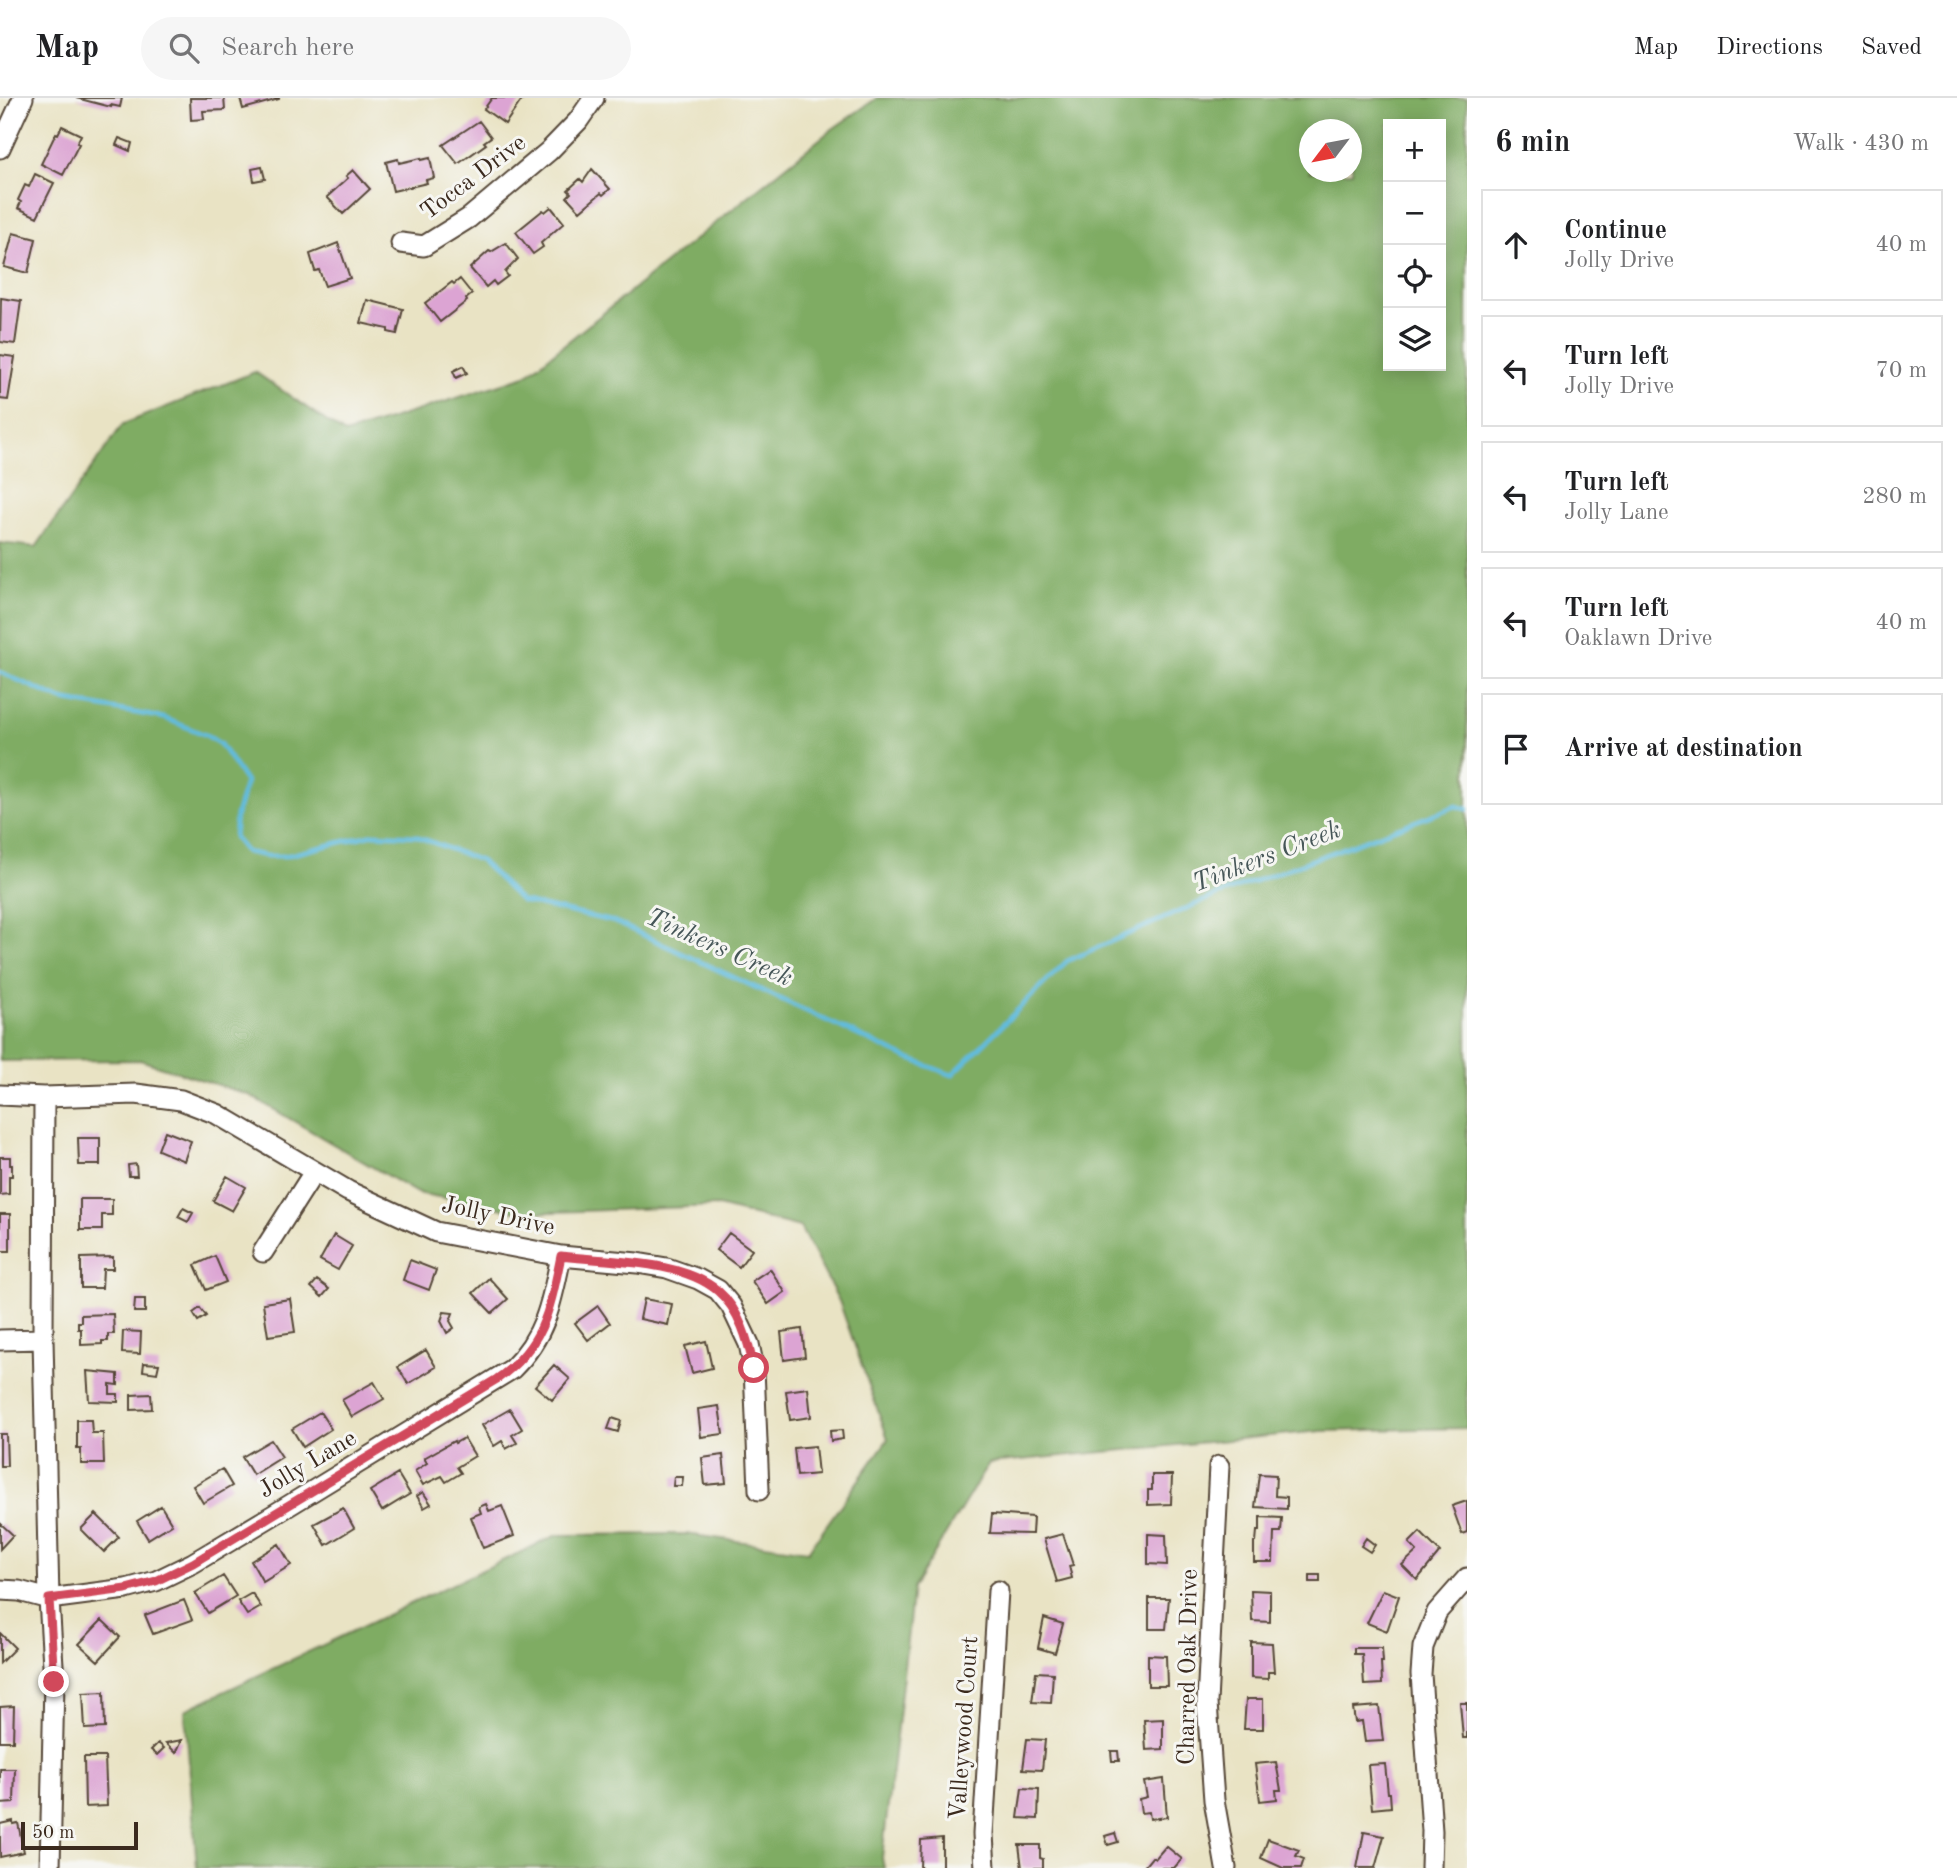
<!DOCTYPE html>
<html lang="en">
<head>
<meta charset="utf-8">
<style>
	body { margin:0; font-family:"Old Standard TT",serif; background:#f6f6f6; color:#202124 }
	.controls { position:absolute; right:21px; top:21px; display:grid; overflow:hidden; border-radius:0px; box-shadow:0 4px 18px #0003 }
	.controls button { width:63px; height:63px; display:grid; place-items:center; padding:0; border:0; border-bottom:2px solid #e0e0e0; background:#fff; color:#202124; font:35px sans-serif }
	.compass { position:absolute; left:1299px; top:21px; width:63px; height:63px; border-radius:50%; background:#fff; box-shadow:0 4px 18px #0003; rotate:238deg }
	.scale { position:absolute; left:21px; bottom:18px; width:117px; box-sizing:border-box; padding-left:7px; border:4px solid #3b2a1e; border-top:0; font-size:19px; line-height:24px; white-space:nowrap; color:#3b2a1e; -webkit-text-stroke:5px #f6f6f2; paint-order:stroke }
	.stop { position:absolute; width:21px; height:21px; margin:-16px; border:5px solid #d1495b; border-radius:50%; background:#fff }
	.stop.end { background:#d1495b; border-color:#fff; box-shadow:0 2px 7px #0008 }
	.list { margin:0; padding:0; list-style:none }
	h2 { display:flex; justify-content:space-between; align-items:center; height:91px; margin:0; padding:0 28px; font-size:30px }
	h2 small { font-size:23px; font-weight:400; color:#757577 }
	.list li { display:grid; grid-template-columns:46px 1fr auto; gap:21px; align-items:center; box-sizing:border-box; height:112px; margin:0 14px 14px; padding:0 14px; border:2px solid #e0e0e0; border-radius:0px }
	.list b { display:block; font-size:26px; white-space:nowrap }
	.list p { margin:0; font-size:23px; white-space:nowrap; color:#757577 }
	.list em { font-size:23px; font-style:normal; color:#757577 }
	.icon { flex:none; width:38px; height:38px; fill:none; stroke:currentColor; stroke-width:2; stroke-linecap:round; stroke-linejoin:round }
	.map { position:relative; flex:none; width:1467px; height:1770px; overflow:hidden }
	header { display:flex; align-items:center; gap:42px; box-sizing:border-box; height:98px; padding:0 35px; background:#fff; border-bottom:2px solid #e0e0e0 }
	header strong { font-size:33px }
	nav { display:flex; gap:38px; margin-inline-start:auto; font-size:24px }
	.search { width:490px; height:63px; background:#f6f6f6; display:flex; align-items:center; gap:18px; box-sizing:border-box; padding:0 24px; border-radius:38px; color:#757577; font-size:26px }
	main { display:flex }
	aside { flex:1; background:#fff }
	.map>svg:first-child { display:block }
	.forest { fill:#7fac64; stroke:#5d6b41; stroke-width:2; fill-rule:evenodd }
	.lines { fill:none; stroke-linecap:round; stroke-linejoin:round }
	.stream { stroke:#61bcdf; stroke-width:4.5 }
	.building { fill:#dca4d3 }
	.minor-casing { stroke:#554637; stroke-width:23 }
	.minor { stroke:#fff; stroke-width:19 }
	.route { stroke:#d1495b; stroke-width:9 }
	.labels { text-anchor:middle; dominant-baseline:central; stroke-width:6; stroke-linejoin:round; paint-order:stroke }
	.street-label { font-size:24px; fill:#3b2a1e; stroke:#f6f6f2 }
	.water-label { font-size:26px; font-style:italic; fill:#465658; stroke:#f6f6f2 }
</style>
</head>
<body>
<header>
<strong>Map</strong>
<div class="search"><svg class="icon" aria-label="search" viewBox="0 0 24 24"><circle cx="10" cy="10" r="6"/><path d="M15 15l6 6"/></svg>Search here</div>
<nav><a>Map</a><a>Directions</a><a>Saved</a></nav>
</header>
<main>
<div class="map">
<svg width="1467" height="1770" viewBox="0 0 1467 1770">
	<rect width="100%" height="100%" fill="#f6f6f2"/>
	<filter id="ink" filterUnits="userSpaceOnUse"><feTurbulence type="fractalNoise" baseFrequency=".0143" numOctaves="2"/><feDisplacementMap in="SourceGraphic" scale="14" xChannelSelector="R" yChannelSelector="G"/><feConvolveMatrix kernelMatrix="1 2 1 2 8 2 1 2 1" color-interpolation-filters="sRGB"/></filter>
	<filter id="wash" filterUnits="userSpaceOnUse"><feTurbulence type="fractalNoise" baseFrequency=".00686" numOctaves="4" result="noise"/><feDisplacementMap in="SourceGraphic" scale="28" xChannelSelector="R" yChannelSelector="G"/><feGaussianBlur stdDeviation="1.57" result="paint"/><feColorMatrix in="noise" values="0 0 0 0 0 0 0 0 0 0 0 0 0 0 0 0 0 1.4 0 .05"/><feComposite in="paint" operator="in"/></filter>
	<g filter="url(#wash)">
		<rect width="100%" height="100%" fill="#e9e3c4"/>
		<!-- forest -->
		<path class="forest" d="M877,0H1467V1330L1322,1333L989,1365L913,1490L882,1760L884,1770H197L185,1612L557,1437L686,1436L808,1453L888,1341L839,1203L800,1129L718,1108L526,1115L417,1095L249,997L140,962L0,963V445L36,449L123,326L255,274L345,336L525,278L831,32ZM1388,26H1441V268H1388ZM1310,32H1352V74H1310Z"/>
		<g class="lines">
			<!-- stream -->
			<path class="stream" d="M0,574L62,602L164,620L206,637L220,646L246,684L236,717L234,739L246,754L266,758H285L374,736L416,738L481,763L521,803L615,824L907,960L952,977L1067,863L1210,800L1456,708L1467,711"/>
		</g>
		<g id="blocks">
			<!-- building -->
			<path class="building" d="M76,0H122L120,9L111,7V9Z
				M190,0H224L225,12L203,13L204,21L191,22Z
				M240,0H279V1L243,11Z
				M492,0H523L505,26L484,11Z
				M479,23L491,39L484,44L486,46L458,66L443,47Z
				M62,28L81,37L77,45L79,46L63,77L41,66L56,35L58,36Z
				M119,40L132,45L130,53L116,47Z
				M421,60V62L430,60L434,80L426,82L427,85L393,93L386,64L398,61L399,65Z
				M262,69L265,81L254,83L252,71Z
				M592,71L610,91L603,97L601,95L580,113L567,99L571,95L568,92L580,81L583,84Z
				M353,72L370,91L343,116L327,99L348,80L346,78Z
				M35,76L54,85L37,119L18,110L21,104L18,102L25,87L29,89Z
				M551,109L564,125L541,145L543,149L533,156L516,134L543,112L545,114Z
				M13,135L36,141L28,175L4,169Z
				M338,145L350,180L325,188L319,172L315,173L310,156Z
				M506,145L518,161L505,174L508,178L496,187L493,183L486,189L470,170L489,153L491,154Z
				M460,181L472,196L466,201L467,203L440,224L425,205L452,184L454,186Z
				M1,200L21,203L15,246L0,244Z
				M367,202L403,211L397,236L388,234V231L361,225Z
				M0,257L15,259L8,302L0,301Z
				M463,268L467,275L456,280L453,273Z
				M165,1033L191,1043L184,1063L158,1052Z
				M78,1040H100V1067H79Z
				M0,1059H10V1067H12V1078H9V1096L0,1097Z
				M136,1066L137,1078H129L128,1067Z
				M227,1078L246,1089L232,1113L213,1103Z
				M80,1101H112V1117H102V1132H80Z
				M183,1110L193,1115L188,1124L178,1119Z
				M0,1116H10V1153H0Z
				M729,1135L752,1152L739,1169L716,1152Z
				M334,1137L352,1148L338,1172L320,1162Z
				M215,1158L226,1184L206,1192L195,1167Z
				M113,1159V1171H103L102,1190H81V1160Z
				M410,1162L436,1172L429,1192L403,1182Z
				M770,1171L785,1194L768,1206L752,1183Z
				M489,1180L508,1201L492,1215L473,1195Z
				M317,1182L329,1191L322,1199L311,1189Z
				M135,1201H145V1214H134Z
				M290,1201L295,1234L268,1238L263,1205Z
				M644,1201L672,1206L668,1227L640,1221Z
				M598,1208L610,1225L588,1242L575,1225Z
				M200,1210L206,1218L198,1223L193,1215Z
				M444,1214L453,1215L450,1223L454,1230L447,1235L441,1223Z
				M113,1216L114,1236H108V1243H102V1246L81,1247V1231H78V1224H81V1217Z
				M802,1231L805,1259L784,1262L781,1234Z
				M123,1233L141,1234L140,1256L122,1255Z
				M706,1243L712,1270L692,1275L685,1248Z
				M426,1252L436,1269L408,1286L398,1269Z
				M144,1265L159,1266L157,1275L143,1273Z
				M554,1267L570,1281L552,1302L535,1288Z
				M87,1273L118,1276V1287L110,1286V1296H118V1304L89,1303Z
				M374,1284L384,1301L352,1319L342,1302Z
				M808,1290L811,1319L790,1322L786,1293Z
				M151,1296L152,1311L131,1312V1297Z
				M719,1308L723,1336L701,1339L698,1311Z
				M510,1311L522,1331L512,1337L517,1345L506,1351L502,1343L494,1348L482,1327Z
				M320,1314L331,1331L303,1349L292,1331Z
				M612,1320L621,1323L618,1334L608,1331Z
				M77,1322H91L92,1335H103L104,1366H81V1351H77Z
				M842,1332L843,1341L831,1343L830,1333Z
				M0,1336H6L7,1368H0Z
				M464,1340L475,1358L457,1369L461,1375L446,1384L442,1378L423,1387L415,1373L427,1365L424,1360L454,1343L455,1345Z
				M271,1342L282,1359L253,1377L242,1359Z
				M815,1348L818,1376L797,1378L794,1350Z
				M723,1357L726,1385L705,1387L702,1360Z
				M222,1371L232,1388L203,1405L193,1388Z
				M398,1376L410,1396L382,1413L370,1393Z
				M1259,1376L1276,1377L1275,1398L1287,1399V1411L1255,1409Z
				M1152,1377H1172L1171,1406L1148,1407V1392H1152Z
				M674,1379H683L682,1388H673Z
				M423,1394L431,1406L424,1410L417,1398Z
				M1467,1403V1434L1462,1436L1452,1408Z
				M486,1406L489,1413L502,1408L514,1438L483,1450L471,1419L481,1415L479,1409Z
				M161,1408L172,1426L148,1441L137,1423Z
				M343,1410L354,1430L326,1447L314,1426Z
				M96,1416L119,1439L104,1454L81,1431Z
				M992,1416L1033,1419L1032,1436L990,1435Z
				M1260,1419L1282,1420L1281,1434H1274L1273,1464H1254V1444H1256L1257,1433H1260Z
				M0,1425L13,1437L0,1451Z
				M1420,1434L1440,1454L1417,1482L1402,1467L1417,1453L1409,1445Z
				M1063,1436L1073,1467L1069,1468L1072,1480L1057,1484L1044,1441Z
				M1148,1436L1166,1437L1167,1467L1148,1466Z
				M1366,1440L1375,1447L1370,1454L1361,1448Z
				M279,1446L291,1467L263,1484L251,1463Z
				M1310,1477H1320V1484H1310Z
				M223,1478L236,1498L208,1515L195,1495Z
				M1251,1492L1270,1493V1524L1252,1523Z
				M1383,1492L1399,1498L1387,1533L1367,1525Z
				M252,1495L261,1509L247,1517L238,1503Z
				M1149,1500H1169L1166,1531H1149Z
				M184,1502L192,1522L153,1536L145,1517Z
				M1044,1520L1063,1526L1055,1555L1038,1550Z
				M102,1522L120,1539L98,1563L79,1546Z
				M0,1535L15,1550L0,1565Z
				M1251,1544L1272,1545L1274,1574H1268V1581L1251,1580Z
				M1354,1550H1382L1383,1564H1381L1382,1586L1364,1587L1362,1556H1354Z
				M1148,1557L1166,1558L1167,1588H1148Z
				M1036,1574L1053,1575L1051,1605L1032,1604Z
				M104,1594L105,1630L85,1631L83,1595Z
				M1246,1601H1263V1631H1244Z
				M1460,1605H1467V1640H1463Z
				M14,1608L13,1643H0V1609Z
				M1379,1608L1383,1643L1365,1644L1362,1623L1355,1624L1353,1610Z
				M1163,1621V1651L1146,1652L1144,1622Z
				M1027,1641L1045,1642L1042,1672L1023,1671Z
				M182,1642L176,1655L166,1645Z
				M158,1645L164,1650L157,1657L151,1652Z
				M1111,1653H1118L1119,1663H1112Z
				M84,1659H105L107,1708L85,1709Z
				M1276,1664L1281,1692H1276L1277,1701L1260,1703L1255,1666Z
				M1385,1666L1388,1695H1390L1391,1709L1372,1711L1368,1667Z
				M0,1671H15L14,1705L0,1706Z
				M1164,1681L1167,1719L1150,1721L1149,1714L1141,1715L1139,1701L1147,1699L1144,1684Z
				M1022,1690L1039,1691L1038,1721L1018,1720Z
				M13,1723V1726L18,1725L24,1754L0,1759V1726Z
				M1364,1734L1384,1738L1375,1770H1357Z
				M1115,1735L1118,1744L1108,1747L1105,1738Z
				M942,1740V1770H920L921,1742Z
				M1268,1741L1299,1752L1296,1758L1304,1761L1301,1770H1283L1261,1760Z
				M1019,1747H1040V1760L1043,1761V1770H1022Z
				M1166,1748L1182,1761L1174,1770H1143L1152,1759L1155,1761Z"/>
		</g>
	</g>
	<g filter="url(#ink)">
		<use href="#blocks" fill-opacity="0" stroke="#554637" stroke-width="2"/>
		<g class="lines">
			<!-- minor casing -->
			<g class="minor-casing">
				<path id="minor" d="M0,50L23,0
					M401,145L424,148L469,120L549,53L578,23L594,0
					M0,997L44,999L136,996L181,1002L217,1016L348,1093L436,1134L561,1158L637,1165L667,1170L698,1181L718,1192L731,1208L749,1246L754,1270L759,1392
					M44,999L43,1241L49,1501L54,1584L50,1770
					M263,1154L314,1074
					M0,1242L43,1241
					M1219,1368L1207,1605L1214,1702L1226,1770
					M0,1492L19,1493L49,1501L126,1491L156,1483L193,1465L275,1416L512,1271C546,1238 552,1203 561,1158
					M985,1770L983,1736L998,1493
					M1431,1770L1432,1733L1421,1576L1423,1549L1437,1514L1467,1480"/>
			</g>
			<!-- minor -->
			<use href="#minor" class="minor"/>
		</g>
	</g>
	<g class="lines" filter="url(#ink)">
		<!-- route -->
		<path class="route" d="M54,1584L49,1501L126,1491L156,1483L193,1465L497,1281C544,1248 550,1211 561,1158C607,1164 681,1161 718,1193C740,1212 748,1243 754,1270"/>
	</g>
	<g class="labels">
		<!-- street labels -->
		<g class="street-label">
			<text transform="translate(474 80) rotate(-37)">Tocca Drive</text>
			<text transform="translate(498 1119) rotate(12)">Jolly Drive</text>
			<text transform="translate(308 1367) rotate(-31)">Jolly Lane</text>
			<text transform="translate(1189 1569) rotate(-89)">Charred Oak Drive</text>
			<text transform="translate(965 1630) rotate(-86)">Valleywood Court</text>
		</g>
		<!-- water labels -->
		<g class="water-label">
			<text transform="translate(1267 759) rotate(-21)">Tinkers Creek</text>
			<text transform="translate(719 850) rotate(24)">Tinkers Creek</text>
		</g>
	</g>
</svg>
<div class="controls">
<button>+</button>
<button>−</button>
<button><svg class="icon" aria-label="locate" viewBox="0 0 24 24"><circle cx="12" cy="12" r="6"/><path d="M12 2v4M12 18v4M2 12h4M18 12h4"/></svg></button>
<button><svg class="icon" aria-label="layers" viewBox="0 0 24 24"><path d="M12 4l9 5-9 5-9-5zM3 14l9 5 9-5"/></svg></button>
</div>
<svg class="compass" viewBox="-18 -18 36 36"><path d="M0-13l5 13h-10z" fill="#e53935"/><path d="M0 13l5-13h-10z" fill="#757577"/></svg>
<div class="scale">50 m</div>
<div class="stop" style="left:754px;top:1270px"></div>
<div class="stop end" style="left:54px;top:1584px"></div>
</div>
<aside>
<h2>6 min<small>Walk · 430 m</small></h2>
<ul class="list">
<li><svg class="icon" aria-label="ahead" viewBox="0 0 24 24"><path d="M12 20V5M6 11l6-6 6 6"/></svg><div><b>Continue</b><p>Jolly Drive</p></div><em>40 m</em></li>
<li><svg class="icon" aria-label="left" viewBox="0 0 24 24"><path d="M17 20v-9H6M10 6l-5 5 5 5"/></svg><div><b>Turn left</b><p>Jolly Drive</p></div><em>70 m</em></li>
<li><svg class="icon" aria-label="left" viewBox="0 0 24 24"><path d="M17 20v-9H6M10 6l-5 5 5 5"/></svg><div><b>Turn left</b><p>Jolly Lane</p></div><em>280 m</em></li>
<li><svg class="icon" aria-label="left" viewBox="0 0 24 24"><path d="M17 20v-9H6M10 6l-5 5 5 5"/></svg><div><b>Turn left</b><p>Oaklawn Drive</p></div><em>40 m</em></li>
<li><svg class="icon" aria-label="arrive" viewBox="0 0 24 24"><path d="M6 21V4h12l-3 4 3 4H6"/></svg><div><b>Arrive at destination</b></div></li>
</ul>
</aside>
</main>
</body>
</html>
